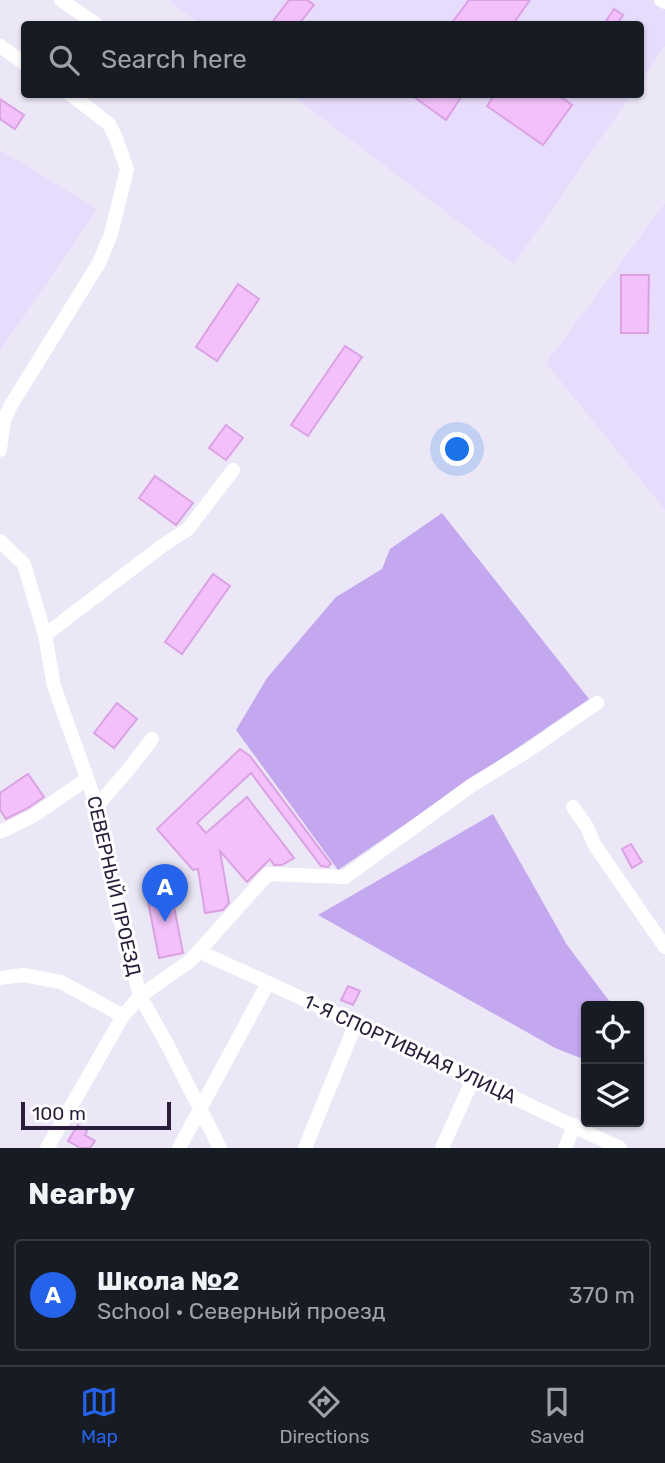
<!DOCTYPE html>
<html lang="en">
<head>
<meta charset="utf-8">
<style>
	body { margin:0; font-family:Rubik,sans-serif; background:#242831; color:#f1f3f6 }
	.controls { position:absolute; right:21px; bottom:21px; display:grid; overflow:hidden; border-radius:7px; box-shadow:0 2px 5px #0004 }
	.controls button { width:63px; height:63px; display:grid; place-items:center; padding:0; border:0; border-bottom:2px solid #363941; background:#171b24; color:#f1f3f6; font:35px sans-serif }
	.scale { position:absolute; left:21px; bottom:18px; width:150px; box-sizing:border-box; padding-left:7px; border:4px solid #2a1e3b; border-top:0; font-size:19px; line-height:24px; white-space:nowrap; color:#2a1e3b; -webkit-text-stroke:5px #fff; paint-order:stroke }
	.you { position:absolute; left:458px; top:450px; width:24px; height:24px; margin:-18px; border:5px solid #fff; border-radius:50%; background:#1a73e8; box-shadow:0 0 0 10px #1a73e833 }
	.badge { display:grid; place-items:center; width:46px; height:46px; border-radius:50%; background:#2563eb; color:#fff; font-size:23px; font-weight:700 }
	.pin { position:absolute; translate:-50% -58px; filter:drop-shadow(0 2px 4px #0008) }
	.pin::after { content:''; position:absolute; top:37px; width:24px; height:21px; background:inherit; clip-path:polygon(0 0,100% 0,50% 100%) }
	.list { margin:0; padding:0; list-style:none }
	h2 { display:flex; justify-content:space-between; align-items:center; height:91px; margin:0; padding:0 28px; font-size:30px }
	h2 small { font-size:23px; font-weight:400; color:#9ea1a6 }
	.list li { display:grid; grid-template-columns:46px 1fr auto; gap:21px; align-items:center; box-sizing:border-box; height:112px; margin:0 14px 14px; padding:0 14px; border:2px solid #363941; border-radius:7px }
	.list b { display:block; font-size:26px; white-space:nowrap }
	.list p { margin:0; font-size:23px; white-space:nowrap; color:#9ea1a6 }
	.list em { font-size:23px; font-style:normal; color:#9ea1a6 }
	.icon { flex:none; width:38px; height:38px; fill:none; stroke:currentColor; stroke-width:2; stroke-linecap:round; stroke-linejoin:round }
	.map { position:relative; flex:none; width:665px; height:1148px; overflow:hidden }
	.search { position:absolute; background:#171b24; box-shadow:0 2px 5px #0004; left:21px; right:21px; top:21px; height:77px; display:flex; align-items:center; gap:18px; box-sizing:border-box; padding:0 24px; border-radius:7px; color:#9ea1a6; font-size:26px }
	.sheet { height:217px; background:#171b24 }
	nav { display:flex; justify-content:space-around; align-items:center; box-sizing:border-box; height:98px; border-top:2px solid #363941; background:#171b24; font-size:19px; color:#9ea1a6 }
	nav a { display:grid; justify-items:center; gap:4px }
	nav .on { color:#2563eb }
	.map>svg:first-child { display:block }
	.built { fill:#e8dcfd }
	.green { fill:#c3a7ef }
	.building { fill:#f3c0fb; stroke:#daa2e3; stroke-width:2 }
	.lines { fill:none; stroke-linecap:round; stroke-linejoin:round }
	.minor { stroke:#fff; stroke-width:14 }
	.labels { text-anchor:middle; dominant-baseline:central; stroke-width:6; stroke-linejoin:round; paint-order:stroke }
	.street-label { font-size:19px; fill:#2a1e3b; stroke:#fff }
</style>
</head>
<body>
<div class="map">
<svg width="665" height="1148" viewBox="0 0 665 1148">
	<rect width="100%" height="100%" fill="#ece7f7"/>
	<!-- built -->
	<path class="built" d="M168,0H665V46L641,81L640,24H200Z
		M292,95H631L514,264Z
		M0,150L97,209L0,351Z
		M665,203V510L546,363Z"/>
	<!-- green -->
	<path class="green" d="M442,513L589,699L338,870L236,730L267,678L336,597L382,569L390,549Z
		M493,814L567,945L613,1006H586V1060L555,1048L318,915Z"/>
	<!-- building -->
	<path class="building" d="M289,0H307L314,5L299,24H271Z
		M469,0H530L513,24H451Z
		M614,9L623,15L617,24H604Z
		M410,94H463L446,120Z
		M495,94H557L572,105L543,145L487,106Z
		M0,99L24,115L15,129L0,119Z
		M621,275H649L648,333H621Z
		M238,284L259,299L217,361L196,347Z
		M345,346L362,357L308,436L291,425Z
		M226,425L243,438L226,460L209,448Z
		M155,476L193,503L176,525L139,498Z
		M213,574L230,586L182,654L165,642Z
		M117,703L137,719L114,748L94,733Z
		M240,749L250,756L331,864L328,867L321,866L251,773L197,823L206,833L247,797L294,858L282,865H274L270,859L247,882L220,851L229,903L223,910L205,913L198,869L193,870L157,829Z
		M28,774L44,797L28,808L6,819L0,810V793Z
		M631,844L642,862L632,868L622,849Z
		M170,886L183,953L159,958L146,891Z
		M348,986L360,991L353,1005L341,1000Z
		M78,1125L87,1131L85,1135L95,1141L90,1148H80L68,1141Z"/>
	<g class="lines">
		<!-- minor -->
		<path class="minor" d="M61,0L96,24
			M661,0L665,2
			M0,46L24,63
			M0,450L4,420L11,405L99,263L111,234L127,169L116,138L109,124L70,94
			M0,541L24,564L45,635L54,686L97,806L115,899L140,996L167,1044L220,1148
			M45,635L162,546L188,529L233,470
			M97,806L128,770L152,739
			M573,807L587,827L594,844L665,947
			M0,832L33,816L87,779
			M198,951L356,1023L620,1148
			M0,978L23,975L61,982L123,1016
			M47,1148L123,1016L140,996L190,961L268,874L345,877L472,785L526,752L597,703
			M179,1148L268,983
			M305,1148L356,1023
			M442,1148L473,1079
			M565,1148L574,1125"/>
	</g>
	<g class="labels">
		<!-- street labels -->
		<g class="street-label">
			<text transform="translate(114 886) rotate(77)">СЕВЕРНЫЙ ПРОЕЗД</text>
			<text transform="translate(410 1049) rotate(25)">1-Я СПОРТИВНАЯ УЛИЦА</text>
		</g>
	</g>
</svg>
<div class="controls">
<button><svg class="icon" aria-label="locate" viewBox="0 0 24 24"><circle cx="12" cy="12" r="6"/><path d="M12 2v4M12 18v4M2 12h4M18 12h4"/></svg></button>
<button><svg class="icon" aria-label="layers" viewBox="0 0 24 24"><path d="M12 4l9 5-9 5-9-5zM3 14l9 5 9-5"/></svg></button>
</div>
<div class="scale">100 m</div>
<div class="you"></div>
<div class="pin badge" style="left:165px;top:922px">A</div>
<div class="search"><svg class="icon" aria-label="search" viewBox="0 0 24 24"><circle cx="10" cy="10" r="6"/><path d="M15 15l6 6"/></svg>Search here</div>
</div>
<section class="sheet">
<h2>Nearby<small></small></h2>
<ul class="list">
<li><span class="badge">A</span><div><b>Школа №2</b><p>School · Северный проезд</p></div><em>370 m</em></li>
</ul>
</section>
<nav>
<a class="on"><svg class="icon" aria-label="map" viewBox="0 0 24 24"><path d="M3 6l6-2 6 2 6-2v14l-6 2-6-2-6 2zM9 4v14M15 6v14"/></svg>Map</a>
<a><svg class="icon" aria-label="directions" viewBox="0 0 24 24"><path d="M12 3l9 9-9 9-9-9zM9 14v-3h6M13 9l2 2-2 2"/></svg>Directions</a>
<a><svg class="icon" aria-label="saved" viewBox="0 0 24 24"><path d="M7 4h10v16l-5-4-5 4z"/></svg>Saved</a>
</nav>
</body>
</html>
